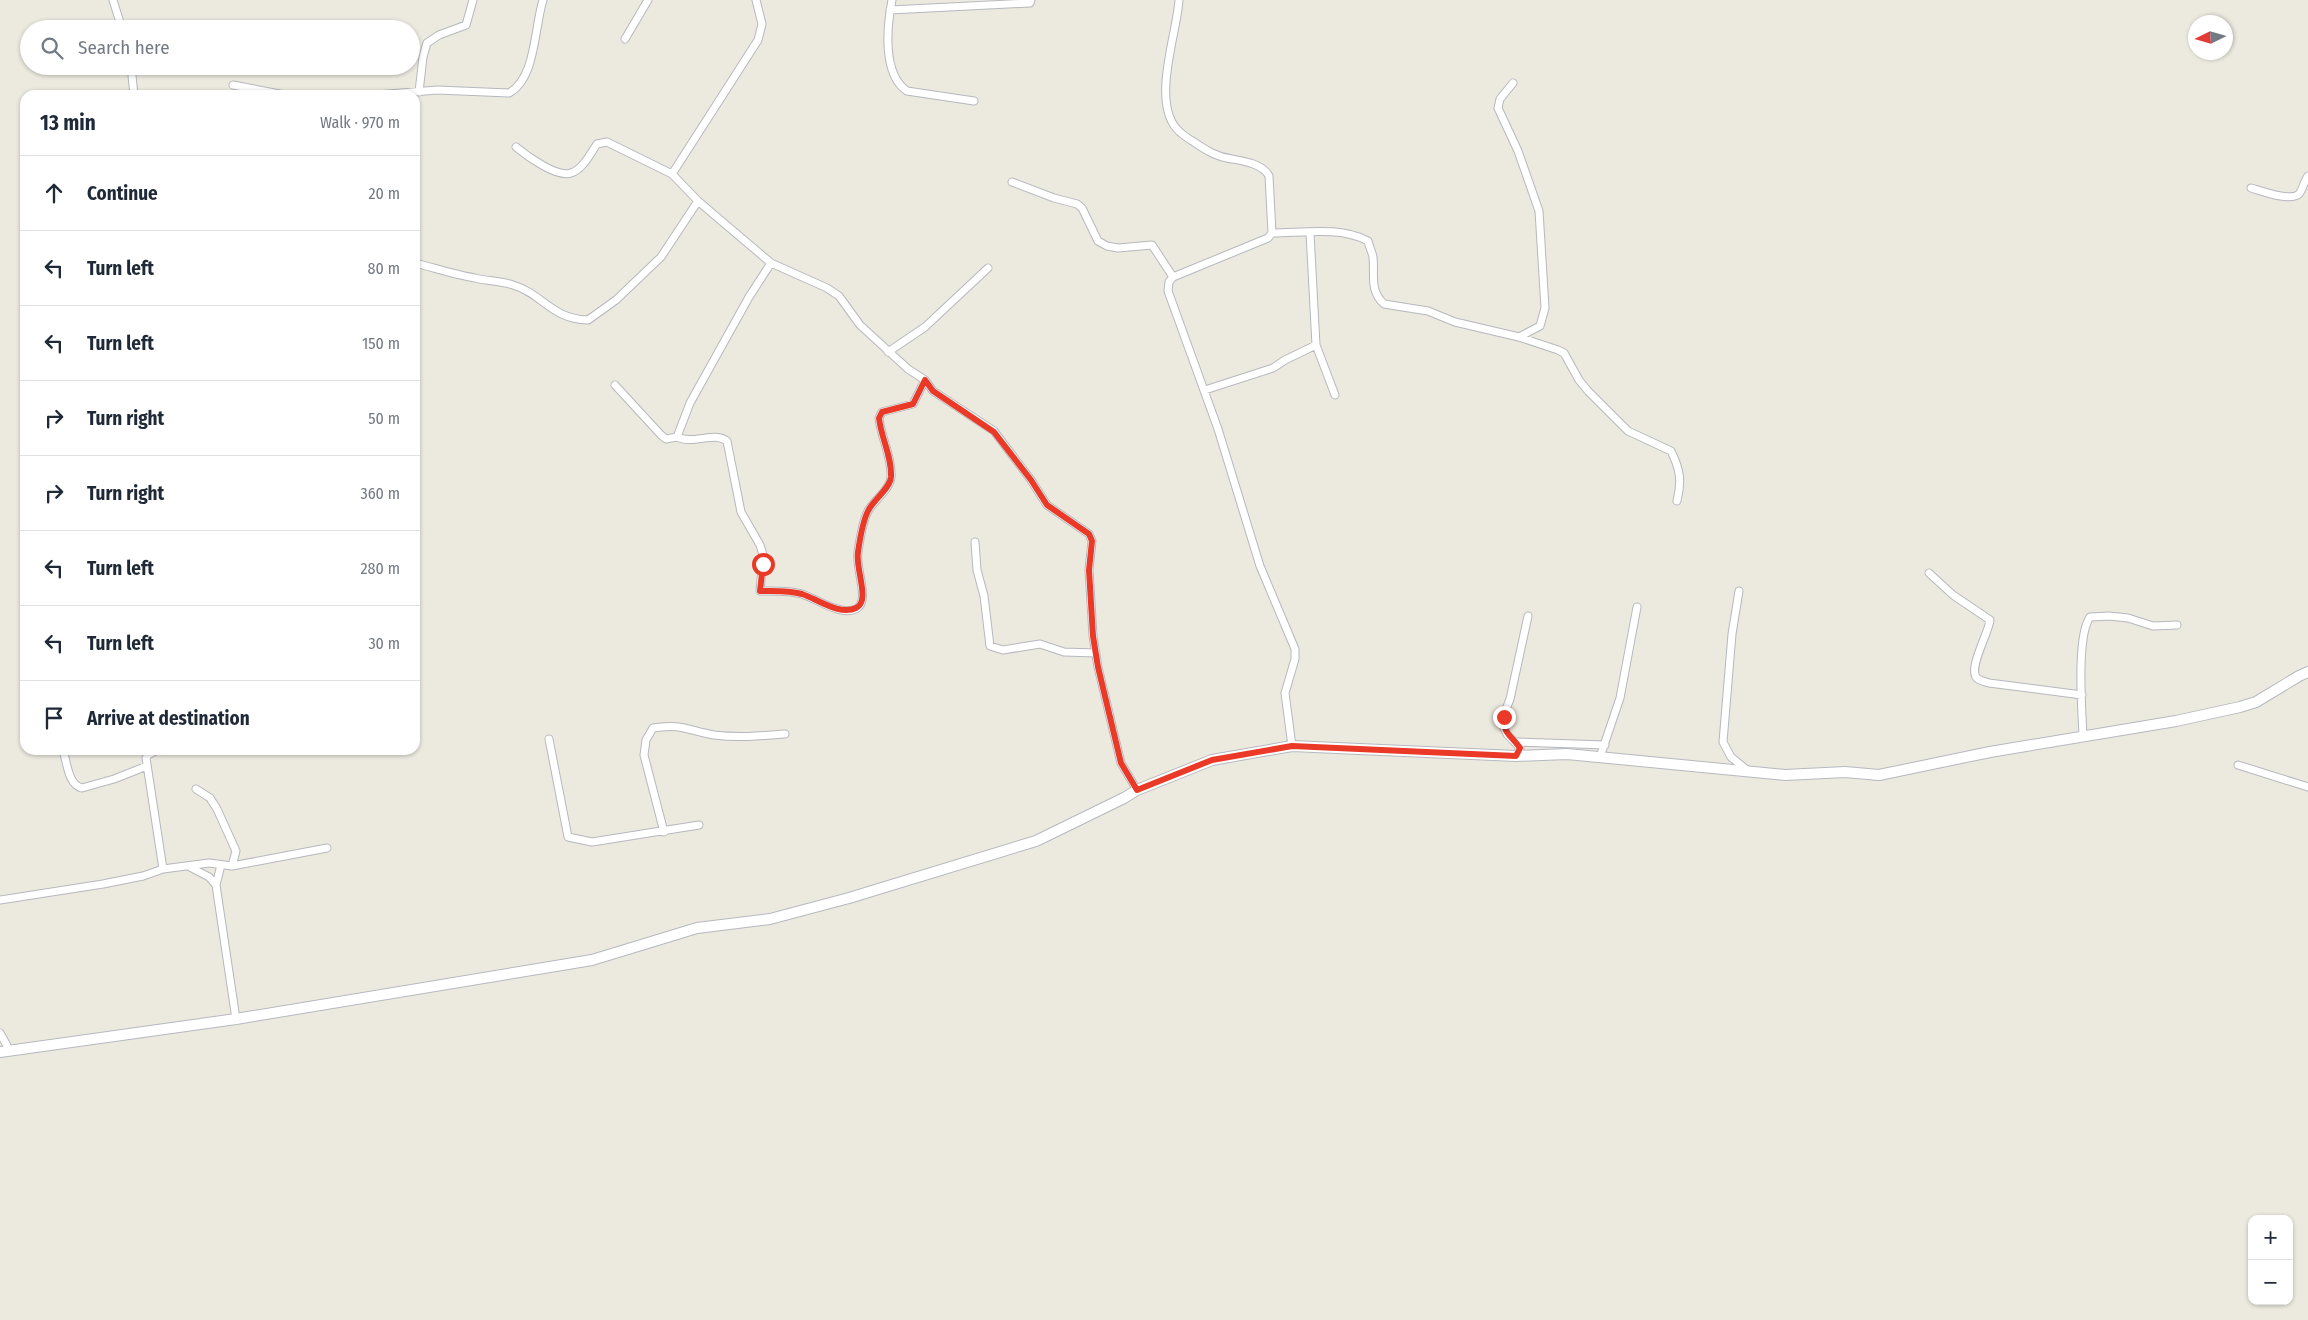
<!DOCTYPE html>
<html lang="en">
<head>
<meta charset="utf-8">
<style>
	body { margin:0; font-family:"Fira Sans Condensed",sans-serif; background:#f2f2f3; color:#1f2937 }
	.controls { position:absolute; right:15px; bottom:15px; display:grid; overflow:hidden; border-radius:10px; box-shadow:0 1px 4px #0004 }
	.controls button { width:45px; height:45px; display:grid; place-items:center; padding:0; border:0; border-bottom:1px solid #e0e1e3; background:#fff; color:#1f2937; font:25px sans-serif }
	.compass { position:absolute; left:2188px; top:15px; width:45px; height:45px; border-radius:50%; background:#fff; box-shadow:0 1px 4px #0004; rotate:265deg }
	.stop { position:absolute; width:15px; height:15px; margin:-11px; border:4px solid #ea3a27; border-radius:50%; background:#fff }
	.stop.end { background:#ea3a27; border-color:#fff; box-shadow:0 1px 5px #0008 }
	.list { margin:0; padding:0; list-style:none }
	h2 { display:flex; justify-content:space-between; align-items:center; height:65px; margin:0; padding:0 20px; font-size:21px }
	h2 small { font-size:16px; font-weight:400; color:#747a83 }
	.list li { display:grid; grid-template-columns:32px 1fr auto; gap:15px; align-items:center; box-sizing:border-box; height:75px; padding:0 20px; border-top:1px solid #e0e1e3 }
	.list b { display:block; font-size:19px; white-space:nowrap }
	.list em { font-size:16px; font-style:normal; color:#747a83 }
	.icon { flex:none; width:28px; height:28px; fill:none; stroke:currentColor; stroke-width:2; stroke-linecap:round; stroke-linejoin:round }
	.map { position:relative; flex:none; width:2308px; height:1320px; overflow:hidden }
	.search { position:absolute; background:#fff; box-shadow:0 1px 4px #0004; left:20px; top:20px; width:400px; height:55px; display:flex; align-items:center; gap:12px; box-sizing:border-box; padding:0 18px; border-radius:28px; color:#747a83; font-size:19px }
	.panel { position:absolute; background:#fff; box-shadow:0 1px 4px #0004; left:20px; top:90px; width:400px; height:665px; border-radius:15px }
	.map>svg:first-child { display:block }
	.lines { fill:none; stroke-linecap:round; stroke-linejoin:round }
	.street-casing { stroke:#b5b8bd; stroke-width:9 }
	.secondary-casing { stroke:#b5b9bf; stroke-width:12 }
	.street { stroke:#fff; stroke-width:7 }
	.secondary { stroke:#fff; stroke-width:10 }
	.route { stroke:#ea3a27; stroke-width:6 }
</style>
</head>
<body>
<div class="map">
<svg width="2308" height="1320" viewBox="0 0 2308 1320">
	<rect width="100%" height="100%" fill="#ece9df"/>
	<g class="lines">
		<!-- street casing -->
		<g class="street-casing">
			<path id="street" d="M113,0L122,29
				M892,0C887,26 882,74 907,91L974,101
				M1179,0C1177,33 1152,99 1176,128C1181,134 1187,138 1194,142C1207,151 1217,157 1232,159C1244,161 1263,164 1269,176L1272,233L1268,238L1173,277L1169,282L1168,291L1218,429L1260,566L1295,649V659L1285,693L1292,746
				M890,10L1030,3L1031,0
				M625,39L648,0
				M131,66L134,95
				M1513,83L1500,99L1498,108L1518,151L1539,211L1545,308L1540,326L1519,337
				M233,85L285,95
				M419,92L423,57L427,43L439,35L466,25L473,0
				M377,95L437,90L509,93C536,78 534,29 543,0
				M516,147C527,156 557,178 571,173C583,169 590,154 597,144L607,142L672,174L698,201L771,263L827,288L839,296L860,325L908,369L925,380L933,391L994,431L1031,480L1047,505L1089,534L1092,541L1089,570L1093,636L1098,667L1121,763L1137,790
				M672,174L758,40L762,24L756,0
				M1012,182L1054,198L1077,204L1082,208L1098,241L1107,246L1118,248L1152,245L1173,277
				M2251,188C2262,191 2290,202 2299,194C2303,189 2304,181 2308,176
				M1272,233C1302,233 1340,226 1368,241C1369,246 1372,252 1373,257C1375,275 1369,290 1384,304L1428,311L1455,322L1519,337L1558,350L1564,353L1579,380L1588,391L1628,431L1671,451C1680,469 1682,481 1677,501
				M1310,233L1316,345L1335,395
				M415,263C435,268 455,275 475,278C487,281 501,281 513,285C543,294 551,319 588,320L616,300L661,257L698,201
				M888,352L925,327L988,268
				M615,385L661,435L666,439L677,437L690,403L749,297L771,263
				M1205,390L1273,368L1285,360L1316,345
				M677,437C694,445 714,431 727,441L741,512L760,545L763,555L760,591C774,591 788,590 802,594C817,599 840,616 856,609C871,601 855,569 858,552C860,539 862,523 868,511C874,500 890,490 891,477C892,456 881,438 879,418L882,412L913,404L925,380
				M975,542L977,570L984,596L990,646L1003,650L1040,644L1064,652L1096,653
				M1929,573L1953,595L1990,620C1989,633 1966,671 1978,679C1981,681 1986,682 1989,683L2082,695
				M1739,591L1732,634L1723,742L1731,757L1747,770
				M2083,736C2082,711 2076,637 2090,617L2109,616L2128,618L2153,626L2177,625
				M549,739L568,837L592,842L699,825
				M1517,742L1605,745
				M63,750C67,762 68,785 82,788L114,779L147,766
				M157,750L148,755L146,758L163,869
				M1516,756L1520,748L1507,734L1503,726V717L1510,699L1528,616
				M1600,757L1620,698L1637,607
				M2238,765L2308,787
				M196,789L210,798L217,809L236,851L232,866
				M664,832L644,755L646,740L653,728C680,723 690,731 714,735C738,738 761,736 785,734
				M221,865L216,885L236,1019
				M188,866L209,877L216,885
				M0,900L103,884L143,876L163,869L209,863L232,866L327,848
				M0,1033L10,1051"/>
		</g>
		<!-- secondary casing -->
		<g class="secondary-casing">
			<path id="secondary" d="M0,1052L236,1019L592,960L697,928L770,919L849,898L1036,841L1124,798L1137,790L1212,760L1292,746L1516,756L1567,754L1785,775L1845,772L1879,775L1990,752L2176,721L2240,707L2256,702L2299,676L2308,672"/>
		</g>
		<!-- street -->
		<use href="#street" class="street"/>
		<!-- secondary -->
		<use href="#secondary" class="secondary"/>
	</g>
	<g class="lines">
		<!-- route -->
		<path class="route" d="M763,564L760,591C774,591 788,590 802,594C817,599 840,616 856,608C871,601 855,569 858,552C860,539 862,523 868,511C873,500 890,489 891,477C892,456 881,438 879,418L882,412L913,404L925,380L933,391L994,432L1031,480L1047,505L1089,534L1092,541L1089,570L1093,636L1098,667L1121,763L1137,790L1212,760L1292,746L1516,756L1520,748C1512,736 1502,733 1504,717"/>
	</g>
</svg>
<div class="controls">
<button>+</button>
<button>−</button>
</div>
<svg class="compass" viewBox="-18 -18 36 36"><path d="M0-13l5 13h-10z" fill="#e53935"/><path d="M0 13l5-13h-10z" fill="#747a83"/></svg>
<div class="stop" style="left:763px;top:564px"></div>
<div class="stop end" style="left:1504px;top:717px"></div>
<div class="search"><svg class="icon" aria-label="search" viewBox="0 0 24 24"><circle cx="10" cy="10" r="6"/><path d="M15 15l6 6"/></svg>Search here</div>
<section class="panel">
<h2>13 min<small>Walk · 970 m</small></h2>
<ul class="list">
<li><svg class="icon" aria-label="ahead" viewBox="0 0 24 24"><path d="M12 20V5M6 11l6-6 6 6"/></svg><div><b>Continue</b></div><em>20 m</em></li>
<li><svg class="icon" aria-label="left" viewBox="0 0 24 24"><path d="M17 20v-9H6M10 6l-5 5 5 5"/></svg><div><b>Turn left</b></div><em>80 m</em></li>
<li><svg class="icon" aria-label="left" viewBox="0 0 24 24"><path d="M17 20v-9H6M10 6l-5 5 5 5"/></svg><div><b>Turn left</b></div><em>150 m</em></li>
<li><svg class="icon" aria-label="right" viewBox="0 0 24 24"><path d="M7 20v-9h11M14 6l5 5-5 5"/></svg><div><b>Turn right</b></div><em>50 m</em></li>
<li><svg class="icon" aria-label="right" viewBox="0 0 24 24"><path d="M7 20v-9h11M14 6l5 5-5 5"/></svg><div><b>Turn right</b></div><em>360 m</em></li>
<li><svg class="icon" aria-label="left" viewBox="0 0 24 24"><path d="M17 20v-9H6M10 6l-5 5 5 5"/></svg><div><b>Turn left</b></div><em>280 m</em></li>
<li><svg class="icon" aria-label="left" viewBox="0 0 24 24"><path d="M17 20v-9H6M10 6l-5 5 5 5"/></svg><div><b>Turn left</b></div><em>30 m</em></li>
<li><svg class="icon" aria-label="arrive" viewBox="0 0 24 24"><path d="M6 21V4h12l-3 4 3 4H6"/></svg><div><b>Arrive at destination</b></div></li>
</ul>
</section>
</div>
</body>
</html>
